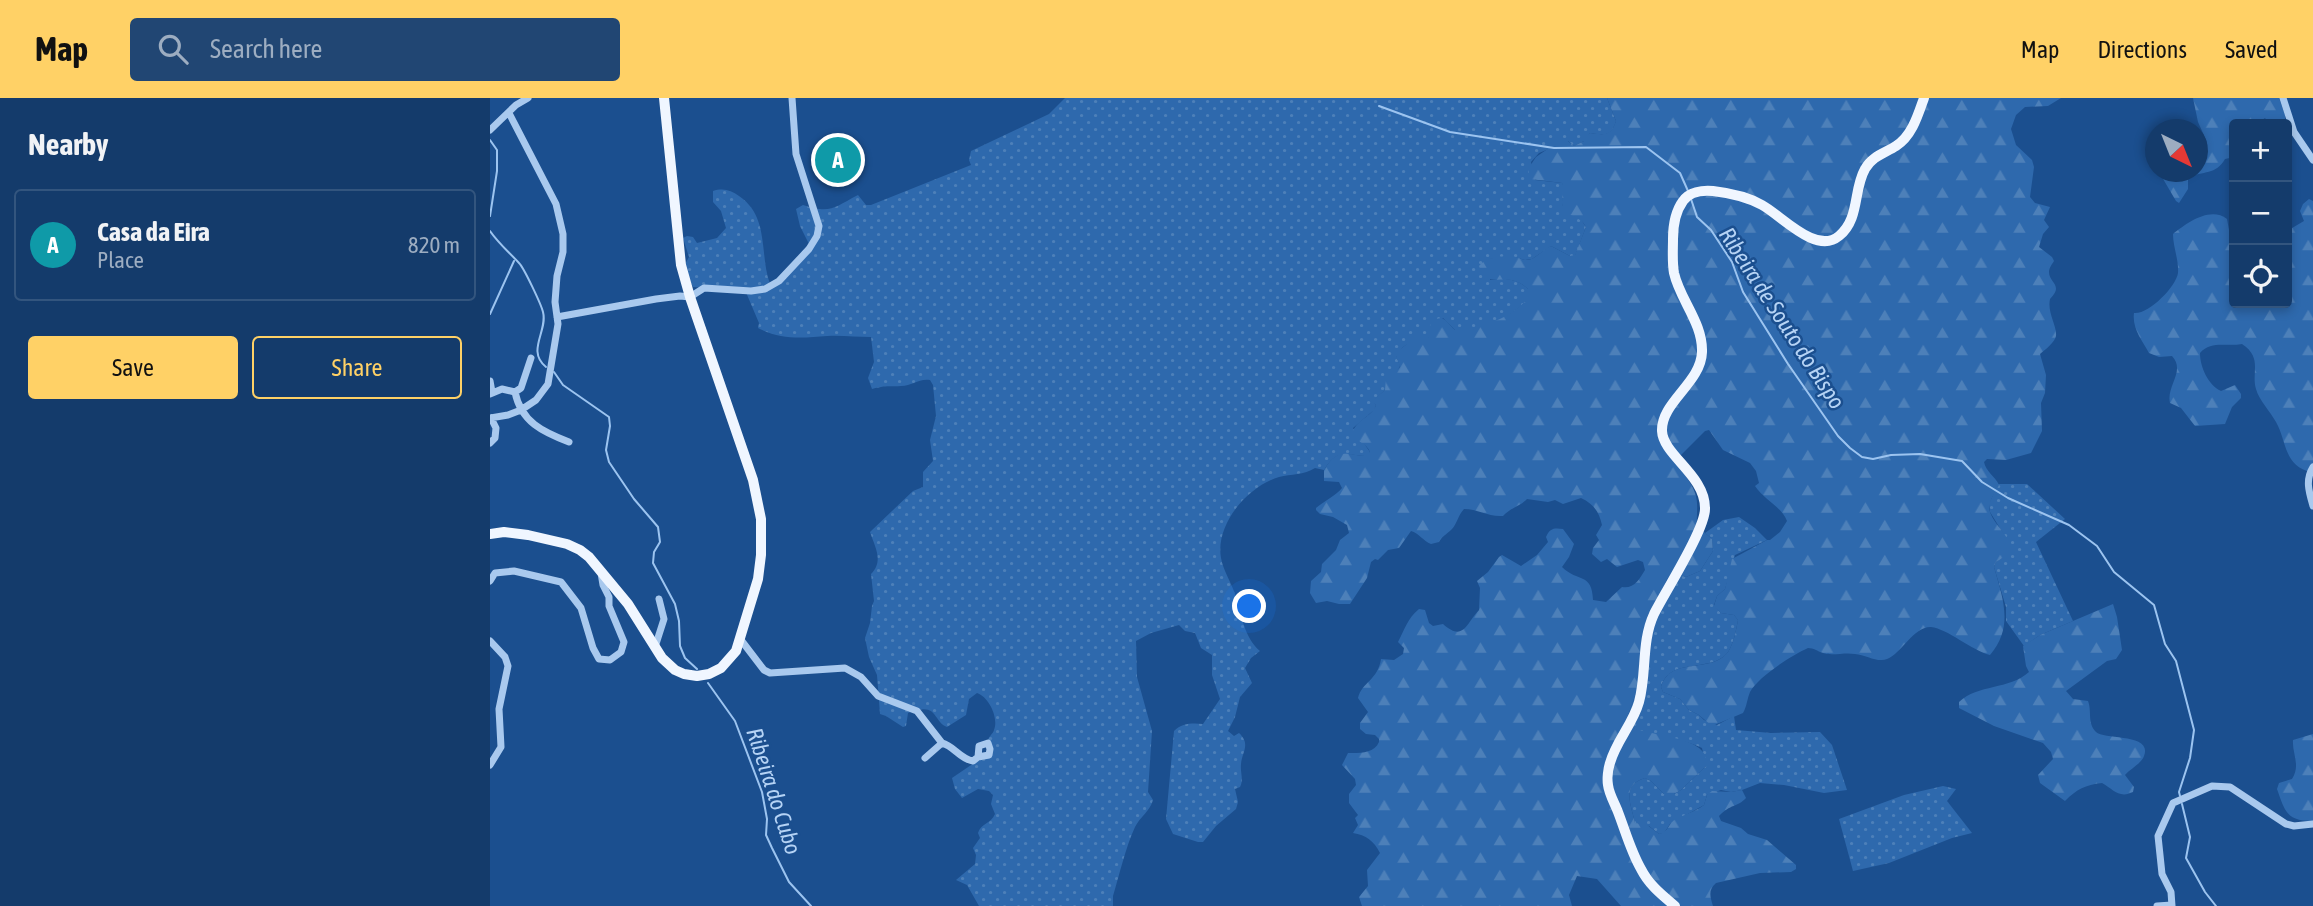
<!DOCTYPE html>
<html lang="en">
<head>
<meta charset="utf-8">
<style>
	body { margin:0; font-family:"Asap Condensed",sans-serif; background:#214673; color:#f1f3f6 }
	.controls { position:absolute; right:21px; top:21px; display:grid; overflow:hidden; border-radius:7px; box-shadow:0 4px 10px #0003 }
	.controls button { width:63px; height:63px; display:grid; place-items:center; padding:0; border:0; border-bottom:2px solid #33557e; background:#143b6b; color:#f1f3f6; font:35px sans-serif }
	.compass { position:absolute; left:1655px; top:21px; width:63px; height:63px; border-radius:50%; background:#143b6b; box-shadow:0 4px 10px #0003; rotate:137deg }
	.you { position:absolute; left:760px; top:509px; width:24px; height:24px; margin:-18px; border:5px solid #fff; border-radius:50%; background:#1a73e8; box-shadow:0 0 0 10px #1a73e833 }
	.badge { display:grid; place-items:center; width:46px; height:46px; border-radius:50%; background:#ffd166; color:#fff; font-size:23px; font-weight:700 }
	.pin { position:absolute; translate:-50% -50%; border:4px solid #fff; box-shadow:0 2px 7px #0006 }
	.list { margin:0; padding:0; list-style:none }
	h2 { display:flex; justify-content:space-between; align-items:center; height:91px; margin:0; padding:0 28px; font-size:30px }
	h2 small { font-size:23px; font-weight:400; color:#9dadc1 }
	.list li { display:grid; grid-template-columns:46px 1fr auto; gap:21px; align-items:center; box-sizing:border-box; height:112px; margin:0 14px 14px; padding:0 14px; border:2px solid #33557e; border-radius:7px }
	.list b { display:block; font-size:26px; white-space:nowrap }
	.list p { margin:0; font-size:23px; white-space:nowrap; color:#9dadc1 }
	.list em { font-size:23px; font-style:normal; color:#9dadc1 }
	.actions { display:flex; gap:14px; padding:21px 28px }
	.actions a { flex:1; padding:16px 0; border:2px solid #ffd166; border-radius:7px; text-align:center; font-size:24px; color:#ffd166 }
	.actions .main { background:#ffd166; color:#111 }
	.icon { flex:none; width:38px; height:38px; fill:none; stroke:currentColor; stroke-width:2; stroke-linecap:round; stroke-linejoin:round }
	.map { position:relative; flex:none; width:1823px; height:808px; overflow:hidden }
	header { display:flex; align-items:center; gap:42px; box-sizing:border-box; height:98px; padding:0 35px; background:#ffd166; color:#111 }
	header strong { font-size:33px }
	nav { display:flex; gap:38px; margin-inline-start:auto; font-size:24px }
	.search { width:490px; height:63px; background:#214673; display:flex; align-items:center; gap:18px; box-sizing:border-box; padding:0 24px; border-radius:7px; color:#9dadc1; font-size:26px }
	main { display:flex }
	aside { flex:1; background:#143b6b }
	.map>svg:first-child { display:block }
	.grass { fill:url(#grass-dots) }
	.forest { fill:url(#forest-firs) }
	.lines { fill:none; stroke-linecap:round; stroke-linejoin:round }
	.stream { stroke:#9cc4f0; stroke-width:2 }
	.minor { stroke:#a9c9ee; stroke-width:7 }
	.major { stroke:#f0f6ff; stroke-width:10 }
	.labels { text-anchor:middle; dominant-baseline:central; stroke-width:5; stroke-linejoin:round; paint-order:stroke }
	.water-label { font-size:23px; font-style:italic; fill:#b5d3f5; stroke:#1b4f8f }
</style>
</head>
<body>
<header>
<strong>Map</strong>
<div class="search"><svg class="icon" aria-label="search" viewBox="0 0 24 24"><circle cx="10" cy="10" r="6"/><path d="M15 15l6 6"/></svg>Search here</div>
<nav><a>Map</a><a>Directions</a><a>Saved</a></nav>
</header>
<main>
<aside>
<h2>Nearby<small></small></h2>
<ul class="list">
<li><span class="badge" style="background:#0f9aa8">A</span><div><b>Casa da Eira</b><p>Place</p></div><em>820 m</em></li>
</ul>
<div class="actions"><a class="main">Save</a><a>Share</a></div>
</aside>
<div class="map">
<svg width="1823" height="808" viewBox="0 0 1823 808">
	<defs>
		<pattern id="grass-dots" width="8" height="8" patternUnits="userSpaceOnUse" patternTransform="scale(1.75)"><rect width="8" height="8" fill="#2e69ad"/><path d="M2 2h.1M6 6h.1" fill="none" stroke="#4d80b9" stroke-width="1.8" stroke-linecap="round"/></pattern>
		<pattern id="forest-firs" width="22" height="20" patternUnits="userSpaceOnUse" patternTransform="scale(1.75)"><rect width="22" height="20" fill="#2e69ad"/><path d="M5 1l3.5 6h-7zM16 11l3.5 6h-7z" fill="#4d80b9"/></pattern>
	</defs>
	<rect width="100%" height="100%" fill="#1b4f8f"/>
	<!-- grass -->
	<path class="grass" d="M575,0H1117L1126,23C1121,39 1115,37 1100,35L1094,43L1084,48L1078,43L1049,55L1041,64L1045,82L1072,85L1074,89L1072,107L1084,118L1090,120L1096,129L1085,158H1080L1061,148L1042,161L1035,162L1025,159L1000,161V182C1014,180 1027,180 1038,191L1039,201C1019,219 993,236 965,232L953,220L938,240C926,242 912,246 906,257L910,268L895,292L883,303L886,307L884,312L863,330L880,354L878,358C857,358 848,349 834,372L825,370C814,377 801,376 789,379C758,388 725,426 731,460C733,472 741,484 745,496C751,515 754,540 770,553L761,560L755,570L762,585L750,599L745,619L738,633L744,638L749,635C761,646 752,654 751,666C750,675 754,681 750,689L745,691L748,704L746,711L726,728L713,744H708L683,736L676,721L684,633C692,625 702,625 713,626L730,601L722,577V557L711,550L705,535L695,533L689,527L661,535L646,543L647,579L662,633L658,694L663,702C660,713 650,719 645,729C635,751 630,775 623,798V808H489L477,787L466,782L485,766L486,757L483,750L490,740L488,735C491,725 501,726 505,716L501,706L503,697L499,693L488,691L472,700L465,691L462,680L487,663L499,659C499,654 497,647 498,642C499,638 503,636 504,632C509,620 499,599 487,595L479,601L476,617L457,629C442,623 449,603 418,615L416,628L413,629L396,618L390,616L387,577L379,559L375,540L380,525L382,508L384,503L381,476C394,463 385,449 380,434L423,393L433,389V374L443,363L440,342L446,318L443,287L440,282C429,280 422,288 411,288C398,289 397,287 382,291L378,280L384,264L381,239C367,239 351,237 337,238C312,240 291,242 268,230L269,225L255,192L203,189L193,170L199,159L193,140L197,138L203,139L207,145L227,140L236,130L231,113L223,104V93C233,90 241,92 249,98C280,119 269,156 280,186L290,185L321,150L310,128L306,111L313,107C341,116 343,110 368,97L376,107H381L481,67L479,62L481,53L559,16Z
		M1508,386H1537L1575,421L1546,444L1583,523L1550,537L1534,548L1516,523V509L1504,469L1506,464L1512,460L1516,440L1500,414L1499,406Z
		M1249,419L1265,430L1277,442L1245,457L1235,491L1227,498L1224,507L1231,515L1244,517L1248,522C1246,532 1244,545 1238,554C1221,576 1180,558 1171,589L1173,594L1190,601L1199,612L1209,617L1214,622L1227,627L1244,618L1246,632L1281,635L1330,634L1342,647L1357,692L1334,695L1294,687L1270,685L1252,692L1241,694L1231,692L1217,697L1214,707L1180,726L1174,735L1169,736L1159,728L1145,725C1142,709 1130,687 1155,680L1161,683L1174,696H1184L1191,692L1216,668L1212,650C1189,638 1162,641 1139,628L1137,620L1151,581L1169,500L1177,481L1184,475L1196,479L1210,473L1223,453L1222,441L1215,435L1233,422Z
		M1453,688L1466,691L1457,703L1482,735L1462,740L1399,765L1363,773L1349,721L1414,697Z"/>
	<!-- forest -->
	<path class="forest" d="M1117,0H1571L1558,8L1535,9L1526,17L1521,31L1526,47L1542,62L1544,69L1540,99L1545,105L1560,109L1554,122L1559,129L1553,136L1549,149L1562,159L1564,163C1562,166 1559,170 1559,174C1559,185 1574,187 1560,201C1557,215 1567,227 1566,238C1565,244 1555,252 1550,256L1556,277L1555,295L1551,305L1552,333L1541,355L1516,362L1497,361L1494,364C1496,374 1505,378 1509,387C1505,395 1497,405 1500,414C1507,434 1536,447 1506,464L1504,469C1513,501 1524,529 1500,557C1481,552 1458,531 1441,529C1424,528 1412,555 1397,561C1388,565 1376,557 1365,556C1355,554 1342,558 1333,555C1327,553 1324,550 1318,550C1302,557 1268,579 1260,594C1257,601 1257,608 1253,615L1222,628L1209,617L1199,612L1190,601L1173,594L1171,589C1181,557 1220,577 1238,554C1244,545 1246,532 1248,522L1244,517L1231,515L1224,508L1227,498L1235,491L1242,461L1277,442H1280L1290,434L1297,423C1291,408 1274,402 1265,388L1269,385L1266,373L1260,365L1233,352L1219,332L1215,333L1189,359C1190,376 1200,380 1205,395C1209,406 1206,417 1207,428L1222,441L1223,453L1210,473L1196,479L1184,475L1177,481L1169,500L1151,581L1137,620L1139,628C1161,640 1222,637 1216,668L1191,692L1184,696H1174L1161,683L1155,680C1130,687 1142,709 1145,725L1156,726L1169,736C1179,734 1178,725 1186,721C1196,716 1204,714 1214,707L1217,697L1222,693L1241,694L1252,692L1256,700C1248,709 1240,706 1229,718L1231,723L1251,730L1258,736L1277,742L1306,767V771L1301,774L1270,775L1226,785C1218,792 1220,798 1223,808H1131L1107,781L1087,778L1079,797L1082,808H872L869,799L878,788L877,772L890,755C884,743 876,737 863,735L868,727L865,720L868,717L859,705V696L866,687L865,681L852,667L858,655C869,655 884,656 889,644V641L885,637L876,636L870,631V625L878,614L868,600C872,584 888,582 891,561L904,562L913,556L914,550L908,544C915,531 917,521 929,511L935,512L939,525L943,528L953,526C974,545 977,524 989,512L990,490L987,483L998,474L1009,459L1012,457L1031,468L1047,457L1058,444L1056,439C1060,430 1064,430 1073,431L1084,446L1079,459L1072,469C1088,485 1102,474 1103,502L1116,504L1132,489C1144,491 1149,482 1155,472L1153,464L1148,462L1127,469L1117,461L1111,464L1102,456L1103,450L1109,442L1106,437L1112,427C1109,414 1104,406 1091,400L1073,406L1065,402L1058,404L1037,401C1029,409 1020,410 1013,418C998,419 988,411 974,411C968,417 967,426 962,431C956,437 953,437 949,444L941,446C933,443 929,435 921,433L909,450L898,452L888,462L885,461L881,464L877,480L860,506H849L837,503L826,505L820,495L821,483L831,474L832,466L846,452L850,442L859,435L857,427L843,419L830,416L826,412V410C834,403 847,397 852,390L849,384L834,383V372C848,349 855,357 875,358L880,354C876,344 867,345 862,336C865,322 882,319 886,307L882,303L895,292L896,281L910,269L905,255L925,240H938L941,223C955,216 955,223 965,232L985,231L990,227C1011,223 1022,216 1038,201V191C1020,175 1009,186 993,179L989,168C996,159 1015,157 1026,159C1030,160 1032,162 1037,162C1045,162 1053,151 1061,148L1080,158L1085,157L1096,129C1090,117 1077,119 1073,110C1070,103 1075,93 1072,85L1040,81L1038,71L1046,59L1059,50L1060,42C1070,37 1076,41 1084,48L1094,43V40L1100,35C1115,37 1121,38 1126,23Z
		M1703,0H1789L1795,17V26H1780L1775,20L1766,26H1744V59L1735,61C1726,77 1713,73 1698,79V91L1689,105L1686,103L1669,74H1708V50H1716L1717,44L1708,24Z
		M1819,101L1823,103V368L1817,373C1794,366 1796,341 1786,324C1780,313 1769,302 1766,291C1761,274 1773,260 1752,246C1736,249 1721,242 1710,255C1710,269 1718,287 1731,293L1745,287L1751,296V300L1742,309L1735,326L1705,328L1691,310L1680,305C1676,288 1696,273 1682,258L1669,259L1659,255C1652,242 1642,231 1644,215C1658,217 1686,189 1688,175C1689,162 1683,149 1683,136C1697,125 1720,108 1737,121L1741,143L1744,146V205H1797V133L1814,123L1810,113L1813,106Z
		M1623,506L1627,519L1632,552L1626,561L1617,563L1576,593L1583,601L1598,603C1602,613 1597,625 1606,634C1614,642 1663,635 1654,658C1652,665 1640,671 1635,677L1644,689L1643,694C1629,701 1623,691 1612,685C1595,687 1587,691 1575,703L1550,685L1548,677L1563,661L1561,654L1553,645L1504,628L1469,610V604C1488,586 1519,592 1539,574L1536,568L1533,548L1550,537Z
		M1823,636V723C1797,723 1795,714 1787,691L1789,685L1802,681C1811,667 1802,656 1803,642Z"/>
	<g class="lines">
		<!-- stream -->
		<path class="stream" d="M889,8L960,34L1064,50L1156,49L1190,75L1198,93
			M0,42L7,52V73L0,118
			M1201,101L1207,119L1221,132L1242,164L1253,194L1298,266L1348,338L1360,350L1372,359L1383,361L1401,357L1430,356L1472,363L1492,384L1518,400L1579,427L1607,448L1624,474L1664,507L1675,546L1686,563L1704,632L1700,660L1689,694L1690,698
			M0,133C9,146 19,154 29,165C34,170 51,206 53,214C58,233 36,253 56,269
			M0,216L24,163
			M64,274L73,287L119,319L120,328L116,352L119,364L144,401L168,429L170,444L164,454L163,465L185,506L189,523L190,548L195,560L207,571
			M218,585L245,623L272,694L277,721L276,737L282,750L299,784L321,808
			M1692,706L1700,739L1696,760L1715,794L1726,808"/>
		<!-- minor -->
		<path class="minor" d="M1793,0L1804,34L1823,62
			M0,32L26,7L38,0
			M67,219L166,201L190,198L200,199L214,190L261,193L275,191L289,183L319,151L327,138L329,128L306,56L302,0
			M0,283L2,294
			M25,294L31,290L41,260
			M0,296L12,291L25,294C31,324 53,334 79,344
			M0,320L18,317L31,312L46,302L58,286L68,226L65,204L67,178L73,154V136L66,106L19,15
			M0,345L5,340L6,330L1,320
			M1823,369C1815,382 1819,394 1823,408
			M0,483L5,475L24,473L71,484L91,510L103,550L109,561L120,562L131,554L134,544L119,508V499L113,487L111,475
			M251,542L274,572L280,575L355,570L371,579L388,598L427,613L452,645C464,648 470,661 483,663L488,659L499,657L500,651L498,645L489,648L488,659
			M0,543L15,559L18,568L9,611L11,649L0,667
			M165,549L174,521L169,501
			M435,660L452,645
			M1667,808L1682,807
			M1682,808L1681,794L1672,776L1668,738L1683,705L1722,688L1740,689L1796,726L1804,728L1823,726"/>
		<!-- major -->
		<path class="major" d="M0,436L14,434L38,437L77,446L90,452L99,459L138,506L172,560L185,572L194,576L207,578L219,576L231,570L246,553L268,481L271,457V421L263,382L200,199L191,167L174,0
			M1185,808C1172,797 1159,787 1151,771C1141,754 1135,732 1128,714C1125,706 1119,696 1118,687C1117,681 1118,671 1120,665C1126,643 1143,626 1149,604C1157,575 1151,544 1164,516C1175,494 1216,430 1215,410C1215,377 1173,357 1172,333C1171,304 1211,285 1212,254C1213,225 1190,202 1184,175C1182,164 1183,152 1183,141C1183,128 1185,114 1193,103C1199,94 1212,92 1223,93C1240,95 1256,98 1272,107C1292,118 1326,157 1349,138C1370,121 1363,92 1375,71C1382,58 1395,55 1406,48C1422,38 1428,17 1434,0"/>
	</g>
	<g class="labels">
		<!-- water labels -->
		<g class="water-label">
			<text transform="translate(1292 220) rotate(57)">Ribeira de Souto do Bispo</text>
			<text transform="translate(284 693) rotate(72)">Ribeira do Cubo</text>
		</g>
	</g>
</svg>
<div class="controls">
<button>+</button>
<button>−</button>
<button><svg class="icon" aria-label="locate" viewBox="0 0 24 24"><circle cx="12" cy="12" r="6"/><path d="M12 2v4M12 18v4M2 12h4M18 12h4"/></svg></button>
</div>
<svg class="compass" viewBox="-18 -18 36 36"><path d="M0-13l5 13h-10z" fill="#e53935"/><path d="M0 13l5-13h-10z" fill="#9dadc1"/></svg>
<div class="you"></div>
<div class="pin badge" style="left:348px;top:62px;background:#0f9aa8">A</div>
</div>
</main>
</body>
</html>
